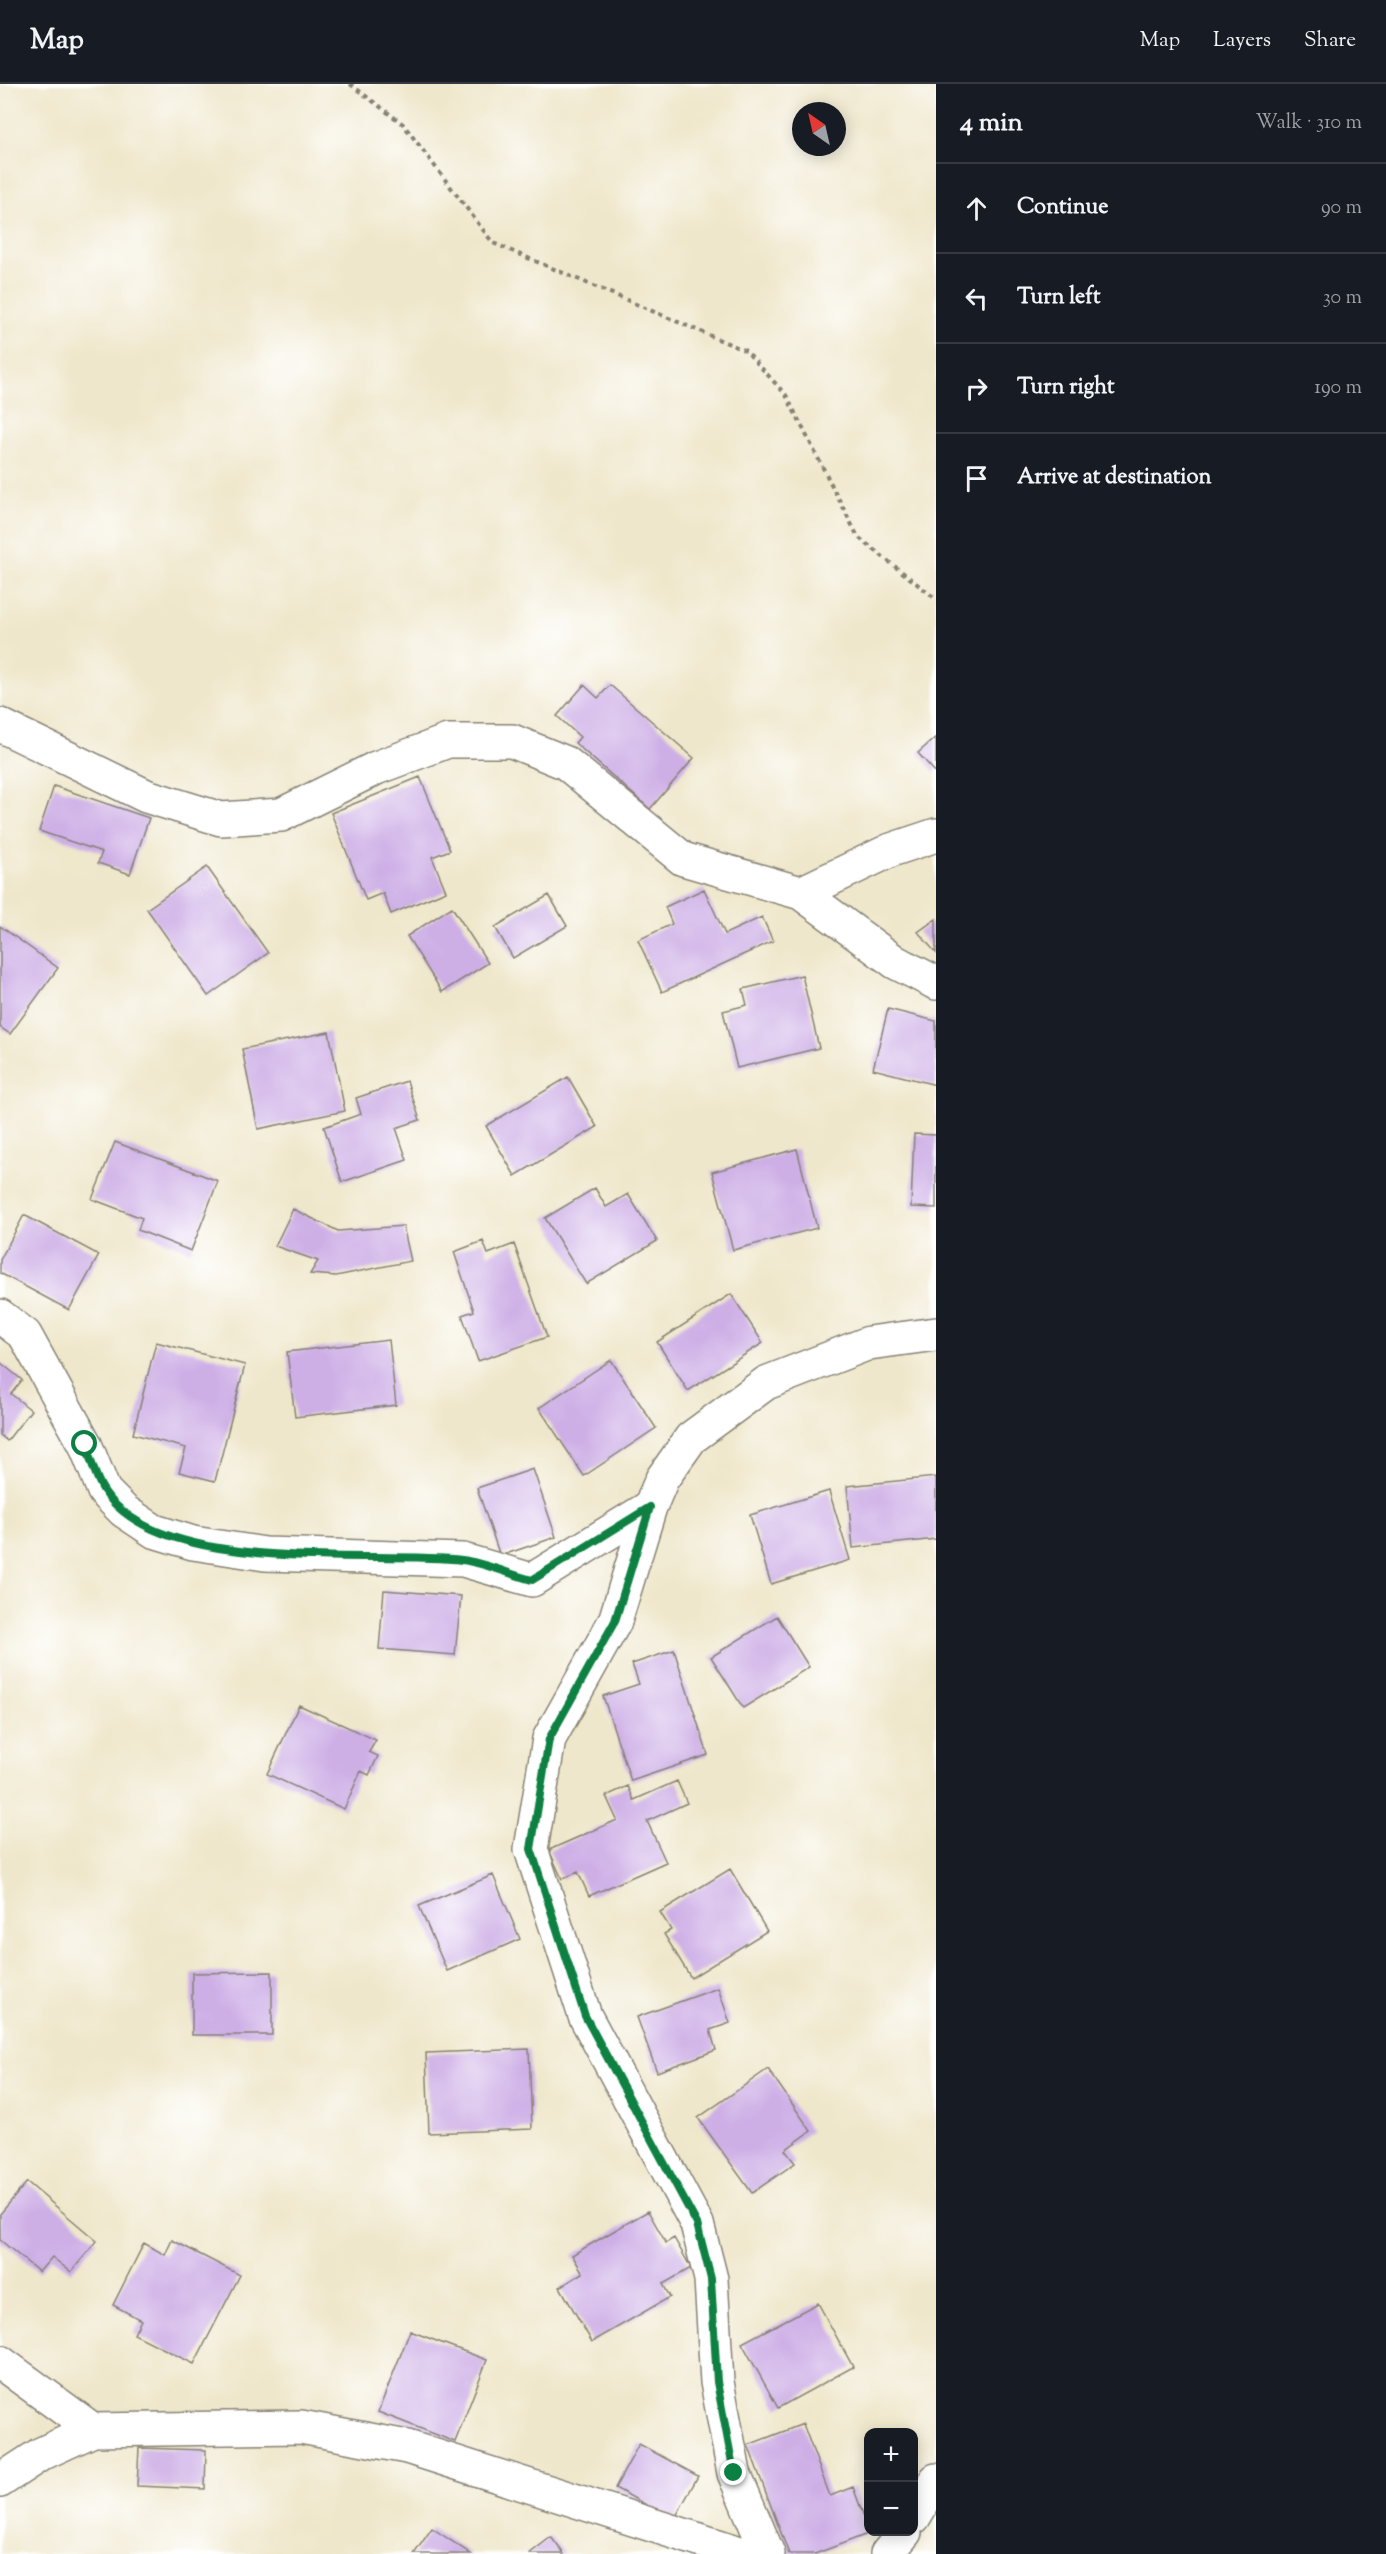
<!DOCTYPE html>
<html lang="en">
<head>
<meta charset="utf-8">
<style>
	body { margin:0; font-family:"Sorts Mill Goudy",serif; background:#242831; color:#f1f3f6 }
	.controls { position:absolute; right:18px; bottom:18px; display:grid; overflow:hidden; border-radius:12px; box-shadow:0 3px 15px #0003 }
	.controls button { width:54px; height:54px; display:grid; place-items:center; padding:0; border:0; border-bottom:2px solid #363941; background:#171b24; color:#f1f3f6; font:30px sans-serif }
	.compass { position:absolute; left:792px; top:18px; width:54px; height:54px; border-radius:50%; background:#171b24; box-shadow:0 3px 15px #0003; rotate:326deg }
	.stop { position:absolute; width:18px; height:18px; margin:-14px; border:4px solid #0b8043; border-radius:50%; background:#fff }
	.stop.end { background:#0b8043; border-color:#fff; box-shadow:0 2px 6px #0008 }
	.list { margin:0; padding:0; list-style:none }
	h2 { display:flex; justify-content:space-between; align-items:center; height:78px; margin:0; padding:0 24px; font-size:26px }
	h2 small { font-size:20px; font-weight:400; color:#9ea1a6 }
	.list li { display:grid; grid-template-columns:39px 1fr auto; gap:18px; align-items:center; box-sizing:border-box; height:90px; padding:0 24px; border-top:2px solid #363941 }
	.list b { display:block; font-size:22px; white-space:nowrap }
	.list em { font-size:20px; font-style:normal; color:#9ea1a6 }
	.icon { flex:none; width:33px; height:33px; fill:none; stroke:currentColor; stroke-width:2; stroke-linecap:round; stroke-linejoin:round }
	.map { position:relative; flex:none; width:936px; height:2470px; overflow:hidden }
	header { display:flex; align-items:center; gap:36px; box-sizing:border-box; height:84px; padding:0 30px; background:#171b24; border-bottom:2px solid #363941 }
	header strong { font-size:28px }
	nav { display:flex; gap:33px; margin-inline-start:auto; font-size:21px }
	main { display:flex }
	aside { flex:1; background:#171b24 }
	.map>svg:first-child { display:block }
	.building { fill:#cdafe6 }
	.lines { fill:none; stroke-linecap:round; stroke-linejoin:round }
	.minor-casing { stroke:#868274; stroke-width:36 }
	.path { stroke:#868274; stroke-width:4; stroke-dasharray:4.5 4.5; stroke-linecap:butt }
	.minor { stroke:#fff; stroke-width:33 }
	.route { stroke:#0b8043; stroke-width:8 }
</style>
</head>
<body>
<header>
<strong>Map</strong>
<nav><a>Map</a><a>Layers</a><a>Share</a></nav>
</header>
<main>
<div class="map">
<svg width="936" height="2470" viewBox="0 0 936 2470">
	<rect width="100%" height="100%" fill="#fff"/>
	<filter id="ink" filterUnits="userSpaceOnUse"><feTurbulence type="fractalNoise" baseFrequency=".0167" numOctaves="2"/><feDisplacementMap in="SourceGraphic" scale="12" xChannelSelector="R" yChannelSelector="G"/><feConvolveMatrix kernelMatrix="1 2 1 2 8 2 1 2 1" color-interpolation-filters="sRGB"/></filter>
	<filter id="wash" filterUnits="userSpaceOnUse"><feTurbulence type="fractalNoise" baseFrequency=".008" numOctaves="4" result="noise"/><feDisplacementMap in="SourceGraphic" scale="24" xChannelSelector="R" yChannelSelector="G"/><feGaussianBlur stdDeviation="1.35" result="paint"/><feColorMatrix in="noise" values="0 0 0 0 0 0 0 0 0 0 0 0 0 0 0 0 0 1.4 0 .05"/><feComposite in="paint" operator="in"/></filter>
	<g filter="url(#wash)">
		<rect width="100%" height="100%" fill="#efe7cb"/>
		<g id="blocks">
			<!-- building -->
			<path class="building" d="M584,601L598,614L610,601L694,674L650,725L575,659L580,653L557,632Z
				M936,653V689L918,669Z
				M420,693L450,766L432,773L446,807L391,830L383,809L366,816L331,729Z
				M54,702L149,734L130,790L98,779L102,768L39,747Z
				M207,783L268,869L208,912L147,825Z
				M704,805L725,850L762,833L773,857L662,908L638,856L672,840L665,823Z
				M549,811L567,842L513,874L495,843Z
				M452,823L488,879L442,908L407,852Z
				M936,835V869L918,848Z
				M0,842L58,884L10,950L0,943Z
				M802,891L819,964L737,984L723,927L747,921L743,905Z
				M888,925L936,937V1001L873,985Z
				M329,948L345,1027L258,1045L242,965Z
				M568,993L597,1043L515,1092L486,1042Z
				M407,997L420,1036L396,1044L407,1076L342,1098L324,1043L361,1030L356,1014Z
				M914,1050L936,1051V1124L911,1123Z
				M115,1058L218,1097L191,1167L138,1146L142,1134L92,1115Z
				M797,1065L817,1144L733,1166L712,1088Z
				M595,1104L606,1123L628,1110L657,1157L586,1200L545,1134Z
				M293,1125L338,1147L403,1142L411,1177L336,1192L310,1190L318,1177L275,1162Z
				M24,1131L99,1171L69,1226L0,1189V1176Z
				M483,1157L488,1170L514,1160L547,1253L478,1277L462,1231L474,1227L454,1168Z
				M731,1210L763,1259L688,1307L657,1258Z
				M389,1256L396,1321L295,1333L287,1268Z
				M156,1258L245,1281L215,1397L179,1388L186,1364L133,1350Z
				M611,1276L656,1344L584,1392L539,1324Z
				M0,1278L22,1296L11,1310L31,1326L7,1357L0,1351Z
				M533,1385L556,1453L500,1472L477,1404Z
				M936,1393V1455L853,1464L847,1402Z
				M829,1407L850,1476L771,1500L750,1431Z
				M384,1506L461,1512L455,1571L379,1565Z
				M777,1532L809,1583L743,1624L711,1573Z
				M674,1566L708,1671L631,1697L603,1612L639,1600L632,1580Z
				M299,1621L376,1656L369,1668L378,1672L369,1691L361,1687L344,1725L267,1690Z
				M677,1697L687,1719L647,1737L666,1778L589,1812L578,1788L562,1795L549,1766L617,1736L606,1712L628,1702L634,1716Z
				M730,1785L767,1847L691,1894L664,1850L671,1846L660,1828Z
				M493,1791L520,1855L447,1887L419,1822Z
				M272,1888V1951H192V1889Z
				M718,1904L730,1939L710,1946L716,1966L657,1988L637,1933Z
				M529,1965L532,2045L429,2049L426,1969Z
				M768,1985L811,2047L785,2066L795,2079L752,2109L698,2034Z
				M27,2098L97,2157L71,2188L52,2173L39,2188L0,2156V2130Z
				M648,2127L666,2159L674,2154L691,2184L663,2200L670,2213L592,2258L560,2203L583,2189L572,2171Z
				M172,2156L240,2191L194,2280L134,2250L141,2236L113,2221L144,2159L165,2171Z
				M818,2219L853,2283L778,2324L742,2259Z
				M410,2247L487,2276L455,2358L378,2328Z
				M803,2340L830,2412L853,2403L870,2449L815,2470H789L748,2361Z
				M639,2360L698,2392L674,2436L615,2404Z
				M139,2364L206,2366L205,2405L137,2402Z
				M432,2444L471,2470H414Z
				M551,2453L564,2470H529Z"/>
		</g>
	</g>
	<g filter="url(#ink)">
		<use href="#blocks" fill-opacity="0" stroke="#868274" stroke-width="1.5"/>
		<g class="lines">
			<!-- minor casing -->
			<g class="minor-casing">
				<path id="minor" d="M0,641L146,712L221,735L281,731L376,684L448,657H512L566,679L683,775L801,809L895,878L936,899
					M801,809L891,766L936,751
					M0,1232L25,1251L85,1360L104,1407L124,1427L154,1447L193,1459L265,1470L463,1476L532,1496L650,1423
					M0,2278L93,2346
					M0,2397L41,2370L93,2346L301,2343L407,2363L743,2470
					M914,2433L936,2396
					M768,2470L734,2389L717,2298L711,2195L697,2140L585,1932L531,1765L549,1655L615,1537L650,1423L662,1395L691,1354L766,1299L869,1259L936,1250
					M887,2470L905,2448"/>
			</g>
			<!-- path -->
			<path class="path" d="M350,0L403,40L493,159L746,267L786,311L858,453L936,515"/>
			<!-- minor -->
			<use href="#minor" class="minor"/>
		</g>
	</g>
	<g class="lines" filter="url(#ink)">
		<!-- route -->
		<path class="route" d="M85,1360C91,1374 95,1394 104,1407C162,1493 370,1466 462,1476C485,1479 509,1490 532,1496L650,1423L615,1537L549,1655L531,1765L585,1932L697,2140L711,2195L717,2298L734,2389"/>
	</g>
</svg>
<div class="controls">
<button>+</button>
<button>−</button>
</div>
<svg class="compass" viewBox="-18 -18 36 36"><path d="M0-13l5 13h-10z" fill="#e53935"/><path d="M0 13l5-13h-10z" fill="#9ea1a6"/></svg>
<div class="stop" style="left:85px;top:1360px"></div>
<div class="stop end" style="left:734px;top:2389px"></div>
</div>
<aside>
<h2>4 min<small>Walk · 310 m</small></h2>
<ul class="list">
<li><svg class="icon" aria-label="ahead" viewBox="0 0 24 24"><path d="M12 20V5M6 11l6-6 6 6"/></svg><div><b>Continue</b></div><em>90 m</em></li>
<li><svg class="icon" aria-label="left" viewBox="0 0 24 24"><path d="M17 20v-9H6M10 6l-5 5 5 5"/></svg><div><b>Turn left</b></div><em>30 m</em></li>
<li><svg class="icon" aria-label="right" viewBox="0 0 24 24"><path d="M7 20v-9h11M14 6l5 5-5 5"/></svg><div><b>Turn right</b></div><em>190 m</em></li>
<li><svg class="icon" aria-label="arrive" viewBox="0 0 24 24"><path d="M6 21V4h12l-3 4 3 4H6"/></svg><div><b>Arrive at destination</b></div></li>
</ul>
</aside>
</main>
</body>
</html>
